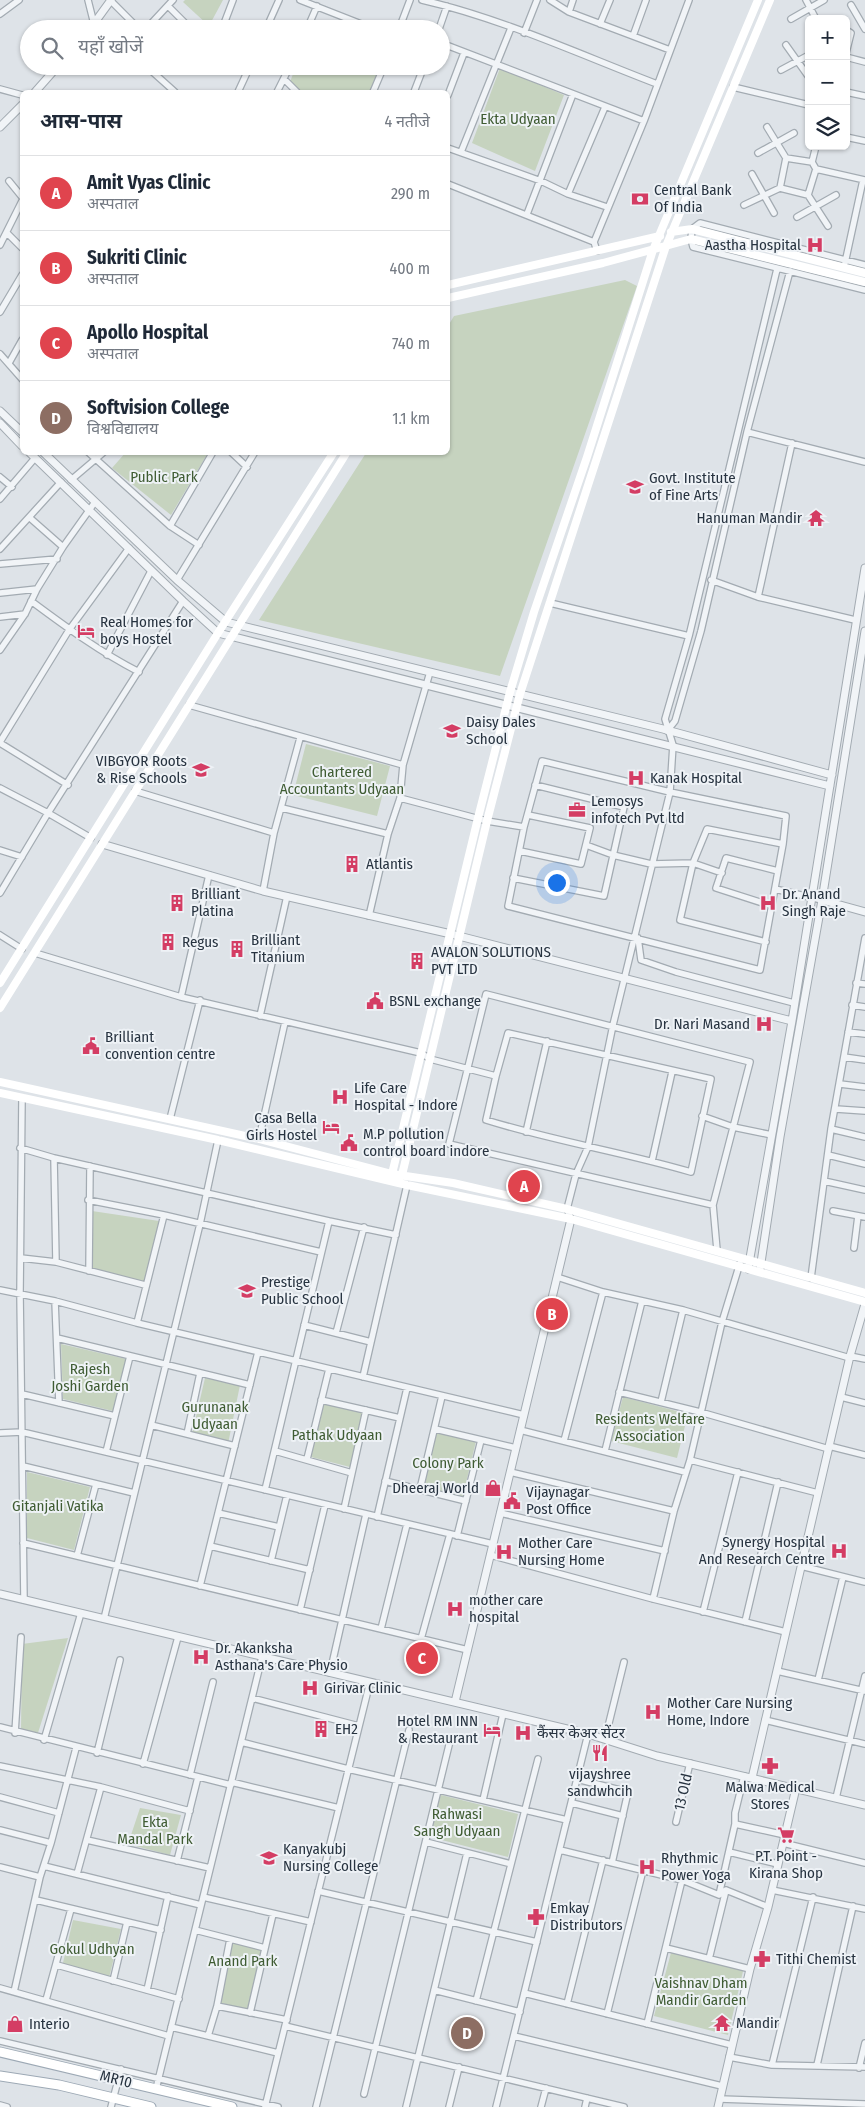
<!DOCTYPE html>
<html lang="hi">
<head>
<meta charset="utf-8">
<style>
	body { margin:0; font-family:"Fira Sans Condensed","Noto Sans Devanagari",sans-serif; background:#f2f2f3; color:#1f2937 }
	.controls { position:absolute; right:15px; top:15px; display:grid; overflow:hidden; border-radius:8px; box-shadow:0 1px 4px #0004 }
	.controls button { width:45px; height:45px; display:grid; place-items:center; padding:0; border:0; border-bottom:1px solid #e0e1e3; background:#fff; color:#1f2937; font:25px sans-serif }
	.you { position:absolute; left:556px; top:882px; width:18px; height:18px; margin:-12px; border:4px solid #fff; border-radius:50%; background:#1a73e8; box-shadow:0 0 0 8px #1a73e833 }
	.badge { display:grid; place-items:center; width:32px; height:32px; border-radius:50%; background:#db2777; color:#fff; font-size:16px; font-weight:700 }
	.pin { position:absolute; translate:-50% -50%; border:2px solid #fff; box-shadow:0 1px 5px #0006 }
	.list { margin:0; padding:0; list-style:none }
	h2 { display:flex; justify-content:space-between; align-items:center; height:65px; margin:0; padding:0 20px; font-size:21px }
	h2 small { font-size:16px; font-weight:400; color:#747a83 }
	.list li { display:grid; grid-template-columns:32px 1fr auto; gap:15px; align-items:center; box-sizing:border-box; height:75px; padding:0 20px; border-top:1px solid #e0e1e3 }
	.list b { display:block; font-size:19px; white-space:nowrap }
	.list p { margin:0; font-size:16px; white-space:nowrap; color:#747a83 }
	.list em { font-size:16px; font-style:normal; color:#747a83 }
	.icon { flex:none; width:28px; height:28px; fill:none; stroke:currentColor; stroke-width:2; stroke-linecap:round; stroke-linejoin:round }
	.map { position:relative; flex:none; width:865px; height:2107px; overflow:hidden }
	.search { position:absolute; background:#fff; box-shadow:0 1px 4px #0004; left:20px; top:20px; width:430px; height:55px; display:flex; align-items:center; gap:12px; box-sizing:border-box; padding:0 18px; border-radius:28px; color:#747a83; font-size:19px }
	.panel { position:absolute; background:#fff; box-shadow:0 1px 4px #0004; left:20px; top:90px; width:430px; height:365px; border-radius:8px }
	.map>svg:first-child { display:block }
	.green { fill:#c6d3bf }
	.lines { fill:none; stroke-linecap:round; stroke-linejoin:round }
	.minor-casing { stroke:#a3abb2; stroke-width:8 }
	.tertiary-casing { stroke:#a3abb2; stroke-width:9 }
	.primary-casing { stroke:#9da9b5; stroke-width:11 }
	.minor { stroke:#f1f4f7; stroke-width:5.5 }
	.tertiary { stroke:#f1f4f7; stroke-width:7 }
	.secondary { stroke:#fff; stroke-width:8 }
	.primary { stroke:#fff; stroke-width:9 }
	.labels { text-anchor:middle; dominant-baseline:central; stroke-width:4; stroke-linejoin:round; paint-order:stroke }
	.park-label { font-size:15px; fill:#3f5c33; stroke:#eef2f6 }
	.poi-label { font-size:15px; fill:#273340; stroke:#eef2f6; text-anchor:start }
	.street-label { font-size:15px; fill:#273340; stroke:#eef2f6 }
</style>
</head>
<body>
<div class="map">
<svg width="865" height="2107" viewBox="0 0 865 2107">
	<rect width="100%" height="100%" fill="#dee3e8"/>
	<!-- green -->
	<path class="green" d="M185,0H223L209,26L183,2Z
		M296,66H368L378,70L370,92H300L290,82Z
		M500,68L564,95L535,171L472,143Z
		M625,280L637,286L500,676L259,620L366,453L448,452V326L454,316Z
		M126,452H208V453L171,515L112,468Z
		M306,744L390,766L377,816L293,795Z
		M92,1211L159,1221L144,1282L91,1270Z
		M61,1344L126,1359L113,1411L63,1399Z
		M205,1378L240,1385L228,1444L192,1434Z
		M623,1397L688,1414L677,1458L611,1441Z
		M324,1404L363,1413L350,1467L311,1457Z
		M431,1430L476,1441L462,1500L420,1485Z
		M27,1472L90,1487L74,1550L27,1538Z
		M68,1638L37,1736L21,1732L22,1644Z
		M441,1795L518,1814L508,1857L426,1836Z
		M140,1808L181,1815L170,1855L128,1844Z
		M73,1920L121,1929L109,1978L62,1967Z
		M232,1940L262,1948L247,2010L218,2002Z
		M672,1949L744,1967L728,2035L654,2016Z"/>
	<g class="lines">
		<!-- minor casing -->
		<g class="minor-casing">
			<path id="minor" d="M88,0L94,24
				M300,0L374,29
				M422,0C501,18 581,55 657,84
				M550,0L569,12L670,50
				M806,0L816,19
				M112,2L139,29
				M851,5L865,29
				M168,6L191,29
				M569,12L573,0
				M0,14L19,0
				M791,19L824,0
				M600,24L610,0
				M146,29L173,0
				M222,29L233,0
				M266,29L279,0
				M307,29L317,6
				M399,29L410,0
				M439,29L447,6
				M846,30L851,33L846,53
				M524,33L537,0
				M633,36L646,0
				M441,43L644,121
				M786,45L808,76
				M846,57L865,62
				M146,66L175,92
				M781,70L809,55
				M284,79L297,92
				M733,87L809,105
				M0,89L22,95
				M238,92L250,66
				M277,92L290,66
				M373,92L384,66
				M414,92L424,66
				M846,92L865,96
				M448,95L464,53
				M767,127L786,158
				M846,137L865,141
				M816,146L812,162L816,169L865,180
				M448,148L541,181L568,194L607,207
				M461,152L511,28
				M758,153L794,133
				M812,162L786,158L780,188L808,195L816,169
				M752,174L774,213
				M9,181L22,197
				M448,184L594,242
				M568,194L605,107
				M808,195L828,226
				M744,205L780,188
				M527,214L573,94
				M797,217L836,195
				M7,233L22,248
				M0,245L22,201
				M597,251L594,242L644,121L689,0
				M845,263L863,180
				M865,265L700,223L692,229L691,239L693,247L865,290
				M0,312L22,275
				M0,354L22,379
				M9,363L22,340
				M747,432L865,462
				M88,452L170,526L199,545
				M231,452L247,467
				M0,477L12,487
				M71,480L104,452
				M0,499L35,458
				M30,518L63,547
				M170,526L213,452
				M0,549L61,482
				M0,564L57,559
				M177,580L255,452
				M711,580L758,597L855,620
				M0,593L37,589
				M758,597L792,443
				M31,601C66,627 100,652 139,672
				M550,603L689,636
				M0,617L25,614
				M0,650L25,614L37,589L63,547L95,502
				M107,655L151,571
				M189,705L403,765
				M667,731L675,721L701,631L747,432L790,271
				M0,742L69,630L129,548
				M0,743L68,785
				M542,761L670,792L786,816L783,844L760,970L508,906L524,827Z
				M0,788L48,813L91,838
				M135,791L274,833
				M400,798L487,821L524,827
				M282,808L388,834
				M586,845L613,855L651,864L693,863L722,873
				M0,850L22,857
				M520,851L581,864L590,828L528,815
				M513,878L604,896L624,807L535,785
				M775,889L822,900
				M263,891L274,833L300,738
				M0,893L48,813L183,601
				M772,906L716,888L726,858L778,871
				M369,916L388,834L400,798L403,765L430,672
				M0,935L22,949
				M638,938L641,960L676,972L794,1003
				M766,942L680,920L693,863L707,829L783,844
				M35,953L181,997L421,1053L430,1059L496,1076
				M856,983L865,984
				M486,994L750,1062L713,1205L449,1144Z
				M181,997L209,875
				M852,1005L865,1007
				M260,1016L287,896
				M848,1032L865,1034
				M508,1033L711,1079L691,1172C623,1152 553,1141 486,1120L496,1076Z
				M844,1057L865,1060
				M840,1084L865,1087
				M22,1098L20,1293L24,1600
				M836,1109L865,1111
				M702,1116L733,1127L772,1135
				M170,1119L200,1000
				M831,1129L865,1137
				M526,1132L547,1041
				M259,1139L285,1022
				M20,1148L54,1158L329,1221L396,1235
				M828,1155L865,1164
				M54,1158L56,1262
				M652,1161L672,1072
				M824,1181L865,1190
				M88,1200L164,1215L321,1252
				M713,1205L717,1250
				M833,1211L865,1217
				M571,1219L567,1209L576,1174L588,1147L613,1025L670,792L673,745L665,719L689,636L777,269
				M854,1248L858,1216
				M21,1258L56,1262L145,1285
				M89,1271L90,1166
				M557,1277L603,1292L683,1310L850,1358
				M811,1278L831,1129L865,938
				M0,1290L55,1301L137,1323L524,1415
				M55,1301L59,1403
				M137,1323L164,1215
				M304,1325L371,1342
				M336,1333L364,1227
				M57,1338L250,1385
				M850,1356L865,1359
				M363,1377L407,1185
				M619,1392L700,1412L829,1449
				M22,1394L115,1416
				M841,1397L865,1403
				M321,1400L400,1418
				M661,1402L683,1310
				M151,1425L235,1446
				M435,1429L516,1448
				M520,1430L685,1472
				M0,1433L22,1432L493,1544
				M187,1434L200,1373
				M564,1441L603,1292
				M829,1446L865,1455
				M275,1451L352,1473
				M605,1451L642,1301
				M106,1452L130,1356
				M307,1459L329,1369
				M690,1460L818,1493
				M23,1466L134,1493
				M510,1472L674,1511
				M385,1481L466,1501
				M420,1489L442,1396
				M265,1490L329,1221
				M344,1509L366,1410
				M218,1513L279,1527
				M500,1513L665,1551
				M377,1517L407,1388
				M457,1536L481,1440
				M23,1543L468,1650
				M210,1546L310,1570
				M490,1555L653,1599L786,1632
				M77,1556L96,1484
				M271,1561L287,1495
				M801,1566L865,1582
				M200,1586L258,1352
				M653,1599L674,1511L690,1460L722,1322L740,1263
				M300,1610L325,1505
				M703,1612L738,1472
				M104,1619L200,1224L218,1140
				M745,1622L778,1482
				M381,1629L407,1524
				M421,1639L450,1534
				M777,1671L865,1691
				M330,1673L366,1514
				M818,1680L843,1577
				M252,1698L359,1726
				M765,1720L865,1744
				M0,1727L231,1785
				M15,1733L21,1637
				M605,1739L624,1662
				M44,1740L81,1613
				M241,1742L348,1769L567,1820
				M97,1753L120,1660
				M143,1764L178,1637
				M0,1766L101,1787L190,1811
				M190,1775L213,1682
				M577,1779L628,1792L612,1863
				M231,1782L339,1808
				M0,1797L59,1813
				M836,1798L865,1676
				M483,1800L503,1714
				M572,1803L623,1816
				M676,1822L690,1763
				M735,1824V1813L744,1776
				M0,1830L51,1843
				M87,1840L210,1868
				M426,1842L511,1864
				M783,1843L865,1863
				M560,1850L682,1880L719,1895L726,1890L768,1907
				M729,1852L778,1864
				M177,1861L198,1777
				M44,1866L201,1905
				M0,1867L40,1877
				M77,1874L101,1787
				M772,1890L865,1909
				M318,1891L537,1942
				M719,1895L735,1824L785,1835
				M203,1897L311,1922
				M36,1900L161,1930
				M195,1930L265,1948
				M666,1948L750,1969
				M709,1959L726,1890
				M57,1965L179,1999
				M113,1981L127,1922
				M0,1988L169,2036
				M147,1990L168,1896
				M434,1990L520,2012
				M14,1992L40,1877L51,1843L76,1748
				M524,1993L732,2045
				M46,2000L71,1909
				M476,2001L538,1759
				M567,2004L603,1860
				M217,2006L287,2020
				M250,2013L273,1914
				M607,2014L643,1870
				M647,2024L682,1880
				M285,2026L624,2107
				M171,2027L278,2053
				M208,2036L217,2006L230,1939
				M514,2036L722,2086
				M0,2041L278,2107
				M729,2057L772,2065L865,2067
				M772,2065L813,1897
				M817,2065L853,1906
				M859,2068L865,2043
				M156,2089L262,1657
				M364,2094L450,1741
				M720,2099L865,2104
				M0,2105L7,2107
				M111,2107L121,2069
				M265,2107L370,1682
				M316,2107L409,1730
				M406,2107L467,1853
				M449,2107L459,2067
				M496,2107L588,1734
				M541,2107L546,2088
				M585,2107L587,2098"/>
		</g>
		<!-- tertiary casing -->
		<g class="tertiary-casing">
			<path id="tertiary" d="M90,29L111,0
				M35,92L58,66
				M0,127L22,105
				M0,411L22,432
				M0,423L22,446
				M29,452L183,601L218,633L830,786
				M43,452L177,580L226,622L663,729L832,775
				M102,844L263,891L451,934L792,1021
				M822,900L865,912
				M748,1269L792,1021L865,568
				M760,1269L780,1137L822,900L865,631
				M0,1594L588,1734L657,1756L865,1805
				M455,1702L571,1219
				M752,1778L850,1356L865,1304
				M718,2107L750,1969L768,1907L796,1788"/>
		</g>
		<!-- primary casing -->
		<g class="primary-casing">
			<path id="primary" d="M0,2052L232,2107
				M0,2076L59,2085L151,2107"/>
		</g>
		<!-- minor -->
		<use href="#minor" class="minor"/>
		<!-- tertiary -->
		<use href="#tertiary" class="tertiary"/>
		<!-- secondary -->
		<path class="secondary" d="M758,0L653,250L587,457L534,612L510,692L478,818L392,1174L394,1181L402,1175L487,821L520,694L666,246L770,0
			M671,232L692,229L865,273
			M448,285L660,236
			M448,298L603,263L691,239L865,282
			M0,983L218,633L334,452
			M0,1008L347,452
			M0,1082L259,1139L392,1174L453,1183L567,1209L865,1293
			M0,1093L218,1140L407,1185L571,1219L865,1302"/>
		<!-- primary -->
		<use href="#primary" class="primary"/>
	</g>
	<!-- icons -->
	<defs>
		<g id="bank-bare" transform="scale(1.35)"><path d="M-6-4H6V4H-6ZM0-2.3a2.3 2.3 0 1 0 0 4.6a2.3 2.3 0 1 0 0-4.6Z" fill="#d43d64" stroke="#eef2f6" stroke-width="2.5" paint-order="stroke"/></g>
		<g id="hospital-bare" transform="scale(1.35)"><path d="M-5-5h3v3.5h4V-5h3V5h-3V1.5h-4V5h-3Z" fill="#d43d64" stroke="#eef2f6" stroke-width="2.5" paint-order="stroke"/></g>
		<g id="university-bare" transform="scale(1.35)"><path d="M0-5L7-2L0 1L-7-2ZM-4 1L0 2.5L4 1V4Q0 6-4 4Z" fill="#d43d64" stroke="#eef2f6" stroke-width="2.5" paint-order="stroke"/></g>
		<g id="temple-bare" transform="scale(1.35)"><path d="M0-6L5-2H3V0L6.5 2.5H4V6H1.5V3h-3V6H-4V2.5H-6.5L-3 0V-2H-5Z" fill="#d43d64" stroke="#eef2f6" stroke-width="2.5" paint-order="stroke"/></g>
		<g id="hotel-bare" transform="scale(1.35)"><path d="M-6-4.5h1.5V1H6V5H4.5V3h-9V5H-6ZM-4 0a1.8 1.8 0 1 1 3.6 0ZM.5 0V-2.5h3Q6-2.5 6 0Z" fill="#d43d64" stroke="#eef2f6" stroke-width="2.5" paint-order="stroke"/></g>
		<g id="school-bare" transform="scale(1.35)"><path d="M0-5L7-2L0 1L-7-2ZM-4 1L0 2.5L4 1V4Q0 6-4 4Z" fill="#d43d64" stroke="#eef2f6" stroke-width="2.5" paint-order="stroke"/></g>
		<g id="office-bare" transform="scale(1.35)"><path d="M-6-3h4V-5.5h4V-3h4V5H-6ZM-1-4.5V-3h2v-1.5ZM-6 0V1H6V0Z" fill="#d43d64" stroke="#eef2f6" stroke-width="2.5" paint-order="stroke"/></g>
		<g id="building-bare" transform="scale(1.35)"><path d="M-4-6H4V6H1V3H-1V6H-4ZM-2.5-4.3h1.7v1.8h-1.7ZM.8-4.3h1.7v1.8H.8ZM-2.5-1h1.7V.8h-1.7ZM.8-1h1.7V.8H.8Z" fill="#d43d64" stroke="#eef2f6" stroke-width="2.5" paint-order="stroke"/></g>
		<g id="civic-bare" transform="scale(1.35)"><path d="M-.6-6.5H3V-4.5H.6V-3L4-1V1h2V6H-6V1h2V-1L-.6-3ZM-1.2 2.5V6h2.4V2.5Z" fill="#d43d64" stroke="#eef2f6" stroke-width="2.5" paint-order="stroke"/></g>
		<g id="shop-bare" transform="scale(1.35)"><path d="M-5-2.5h2.3a2.7 3.5 0 0 1 5.4 0H5L5.5 6h-11ZM-1.5-2.5h3a1.5 2.3 0 0 0-3 0Z" fill="#d43d64" stroke="#eef2f6" stroke-width="2.5" paint-order="stroke"/></g>
		<g id="restaurant-bare" transform="scale(1.35)"><path d="M-5-6h1v4h1v-4h1v4h1v-4h1v5L-1.5 .5V6h-2V.5L-5-1ZM5-6V6H3V1.5H1.5Q1.5-4 5-6Z" fill="#d43d64" stroke="#eef2f6" stroke-width="2.5" paint-order="stroke"/></g>
		<g id="pharmacy-bare" transform="scale(1.35)"><path d="M-2-6h4v4h4v4h-4v4h-4v-4h-4v-4h4Z" fill="#d43d64" stroke="#eef2f6" stroke-width="2.5" paint-order="stroke"/></g>
		<g id="supermarket-bare" transform="scale(1.35)"><path d="M-6-5.5h2.5l.6 2H6L4.5 2H-2.5L-4.4-4H-6ZM-1.5 3.2a1.3 1.3 0 1 0 .1 0ZM3 3.2a1.3 1.3 0 1 0 .1 0Z" fill="#d43d64" stroke="#eef2f6" stroke-width="2.5" paint-order="stroke"/></g>
	</defs>
	<g fill-rule="evenodd">
		<use href="#bank-bare" x="640" y="199"/>
		<use href="#hospital-bare" x="815" y="245"/>
		<use href="#university-bare" x="635" y="487"/>
		<use href="#temple-bare" x="816" y="518"/>
		<use href="#hotel-bare" x="86" y="631"/>
		<use href="#school-bare" x="452" y="731"/>
		<use href="#school-bare" x="201" y="770"/>
		<use href="#hospital-bare" x="636" y="778"/>
		<use href="#office-bare" x="577" y="810"/>
		<use href="#building-bare" x="352" y="864"/>
		<use href="#building-bare" x="177" y="903"/>
		<use href="#hospital-bare" x="768" y="903"/>
		<use href="#building-bare" x="168" y="942"/>
		<use href="#building-bare" x="237" y="949"/>
		<use href="#building-bare" x="417" y="961"/>
		<use href="#civic-bare" x="375" y="1001"/>
		<use href="#hospital-bare" x="764" y="1024"/>
		<use href="#civic-bare" x="91" y="1046"/>
		<use href="#hospital-bare" x="340" y="1097"/>
		<use href="#hotel-bare" x="331" y="1127"/>
		<use href="#civic-bare" x="349" y="1143"/>
		<use href="#school-bare" x="247" y="1291"/>
		<use href="#shop-bare" x="493" y="1488"/>
		<use href="#civic-bare" x="512" y="1501"/>
		<use href="#hospital-bare" x="839" y="1551"/>
		<use href="#hospital-bare" x="504" y="1552"/>
		<use href="#hospital-bare" x="455" y="1609"/>
		<use href="#hospital-bare" x="201" y="1657"/>
		<use href="#hospital-bare" x="310" y="1688"/>
		<use href="#hospital-bare" x="653" y="1712"/>
		<use href="#building-bare" x="321" y="1729"/>
		<use href="#hotel-bare" x="492" y="1730"/>
		<use href="#hospital-bare" x="523" y="1733"/>
		<use href="#restaurant-bare" x="600" y="1753"/>
		<use href="#pharmacy-bare" x="770" y="1766"/>
		<use href="#supermarket-bare" x="786" y="1835"/>
		<use href="#university-bare" x="269" y="1858"/>
		<use href="#hospital-bare" x="647" y="1867"/>
		<use href="#pharmacy-bare" x="536" y="1917"/>
		<use href="#pharmacy-bare" x="762" y="1959"/>
		<use href="#temple-bare" x="722" y="2023"/>
		<use href="#shop-bare" x="15" y="2024"/>
	</g>
	<g class="labels">
		<!-- park labels -->
		<g class="park-label">
			<text x="518" y="119">Ekta Udyaan</text>
			<text x="164" y="477">Public Park</text>
			<text x="342" y="772">Chartered<tspan x="342" dy="17">Accountants Udyaan</tspan></text>
			<text x="90" y="1369">Rajesh<tspan x="90" dy="17">Joshi Garden</tspan></text>
			<text x="215" y="1407">Gurunanak<tspan x="215" dy="17">Udyaan</tspan></text>
			<text x="650" y="1419">Residents Welfare<tspan x="650" dy="17">Association</tspan></text>
			<text x="337" y="1435">Pathak Udyaan</text>
			<text x="448" y="1463">Colony Park</text>
			<text x="58" y="1506">Gitanjali Vatika</text>
			<text x="457" y="1814">Rahwasi<tspan x="457" dy="17">Sangh Udyaan</tspan></text>
			<text x="155" y="1822">Ekta<tspan x="155" dy="17">Mandal Park</tspan></text>
			<text x="92" y="1949">Gokul Udhyan</text>
			<text x="243" y="1961">Anand Park</text>
			<text x="701" y="1983">Vaishnav Dham<tspan x="701" dy="17">Mandir Garden</tspan></text>
		</g>
		<!-- poi labels -->
		<g class="poi-label">
			<text x="654" y="190">Central Bank<tspan x="654" dy="17">Of India</tspan></text>
			<text x="801" y="245" text-anchor="end">Aastha Hospital</text>
			<text x="649" y="478">Govt. Institute<tspan x="649" dy="17">of Fine Arts</tspan></text>
			<text x="802" y="518" text-anchor="end">Hanuman Mandir</text>
			<text x="100" y="622">Real Homes for<tspan x="100" dy="17">boys Hostel</tspan></text>
			<text x="466" y="722">Daisy Dales<tspan x="466" dy="17">School</tspan></text>
			<text x="187" y="761" text-anchor="end">VIBGYOR Roots<tspan x="187" dy="17">&amp; Rise Schools</tspan></text>
			<text x="650" y="778">Kanak Hospital</text>
			<text x="591" y="801">Lemosys<tspan x="591" dy="17">infotech Pvt ltd</tspan></text>
			<text x="366" y="864">Atlantis</text>
			<text x="191" y="894">Brilliant<tspan x="191" dy="17">Platina</tspan></text>
			<text x="782" y="894">Dr. Anand<tspan x="782" dy="17">Singh Raje</tspan></text>
			<text x="251" y="940">Brilliant<tspan x="251" dy="17">Titanium</tspan></text>
			<text x="182" y="942">Regus</text>
			<text x="431" y="952">AVALON SOLUTIONS<tspan x="431" dy="17">PVT LTD</tspan></text>
			<text x="389" y="1001">BSNL exchange</text>
			<text x="750" y="1024" text-anchor="end">Dr. Nari Masand</text>
			<text x="105" y="1037">Brilliant<tspan x="105" dy="17">convention centre</tspan></text>
			<text x="354" y="1088">Life Care<tspan x="354" dy="17">Hospital - Indore</tspan></text>
			<text x="317" y="1118" text-anchor="end">Casa Bella<tspan x="317" dy="17">Girls Hostel</tspan></text>
			<text x="363" y="1134">M.P pollution<tspan x="363" dy="17">control board indore</tspan></text>
			<text x="261" y="1282">Prestige<tspan x="261" dy="17">Public School</tspan></text>
			<text x="479" y="1488" text-anchor="end">Dheeraj World</text>
			<text x="526" y="1492">Vijaynagar<tspan x="526" dy="17">Post Office</tspan></text>
			<text x="825" y="1542" text-anchor="end">Synergy Hospital<tspan x="825" dy="17">And Research Centre</tspan></text>
			<text x="518" y="1543">Mother Care<tspan x="518" dy="17">Nursing Home</tspan></text>
			<text x="469" y="1600">mother care<tspan x="469" dy="17">hospital</tspan></text>
			<text x="215" y="1648">Dr. Akanksha<tspan x="215" dy="17">Asthana's Care Physio</tspan></text>
			<text x="324" y="1688">Girivar Clinic</text>
			<text x="667" y="1703">Mother Care Nursing<tspan x="667" dy="17">Home, Indore</tspan></text>
			<text x="478" y="1721" text-anchor="end">Hotel RM INN<tspan x="478" dy="17">&amp; Restaurant</tspan></text>
			<text x="335" y="1729">EH2</text>
			<text x="537" y="1733">कैंसर केअर सेंटर</text>
			<text x="600" y="1774" text-anchor="middle">vijayshree<tspan x="600" dy="17">sandwhcih</tspan></text>
			<text x="770" y="1787" text-anchor="middle">Malwa Medical<tspan x="770" dy="17">Stores</tspan></text>
			<text x="283" y="1849">Kanyakubj<tspan x="283" dy="17">Nursing College</tspan></text>
			<text x="786" y="1856" text-anchor="middle">P.T. Point -<tspan x="786" dy="17">Kirana Shop</tspan></text>
			<text x="661" y="1858">Rhythmic<tspan x="661" dy="17">Power Yoga</tspan></text>
			<text x="550" y="1908">Emkay<tspan x="550" dy="17">Distributors</tspan></text>
			<text x="776" y="1959">Tithi Chemist</text>
			<text x="736" y="2023">Mandir</text>
			<text x="29" y="2024">Interio</text>
		</g>
		<!-- street labels -->
		<g class="street-label">
			<text transform="translate(683 1792) rotate(-77)">13 Old</text>
			<text transform="translate(116 2079) rotate(14)">MR10</text>
		</g>
	</g>
</svg>
<div class="controls">
<button>+</button>
<button>−</button>
<button><svg class="icon" aria-label="layers" viewBox="0 0 24 24"><path d="M12 4l9 5-9 5-9-5zM3 14l9 5 9-5"/></svg></button>
</div>
<div class="you"></div>
<div class="pin badge" style="left:524px;top:1186px;background:#e0444e">A</div>
<div class="pin badge" style="left:552px;top:1314px;background:#e0444e">B</div>
<div class="pin badge" style="left:422px;top:1658px;background:#e0444e">C</div>
<div class="pin badge" style="left:467px;top:2033px;background:#8d6e63">D</div>
<div class="search"><svg class="icon" aria-label="search" viewBox="0 0 24 24"><circle cx="10" cy="10" r="6"/><path d="M15 15l6 6"/></svg>यहाँ खोजें</div>
<section class="panel">
<h2>आस-पास<small>4 नतीजे</small></h2>
<ul class="list">
<li><span class="badge" style="background:#e0444e">A</span><div><b>Amit Vyas Clinic</b><p>अस्पताल</p></div><em>290 m</em></li>
<li><span class="badge" style="background:#e0444e">B</span><div><b>Sukriti Clinic</b><p>अस्पताल</p></div><em>400 m</em></li>
<li><span class="badge" style="background:#e0444e">C</span><div><b>Apollo Hospital</b><p>अस्पताल</p></div><em>740 m</em></li>
<li><span class="badge" style="background:#8d6e63">D</span><div><b>Softvision College</b><p>विश्वविद्यालय</p></div><em>1.1 km</em></li>
</ul>
</section>
</div>
</body>
</html>
